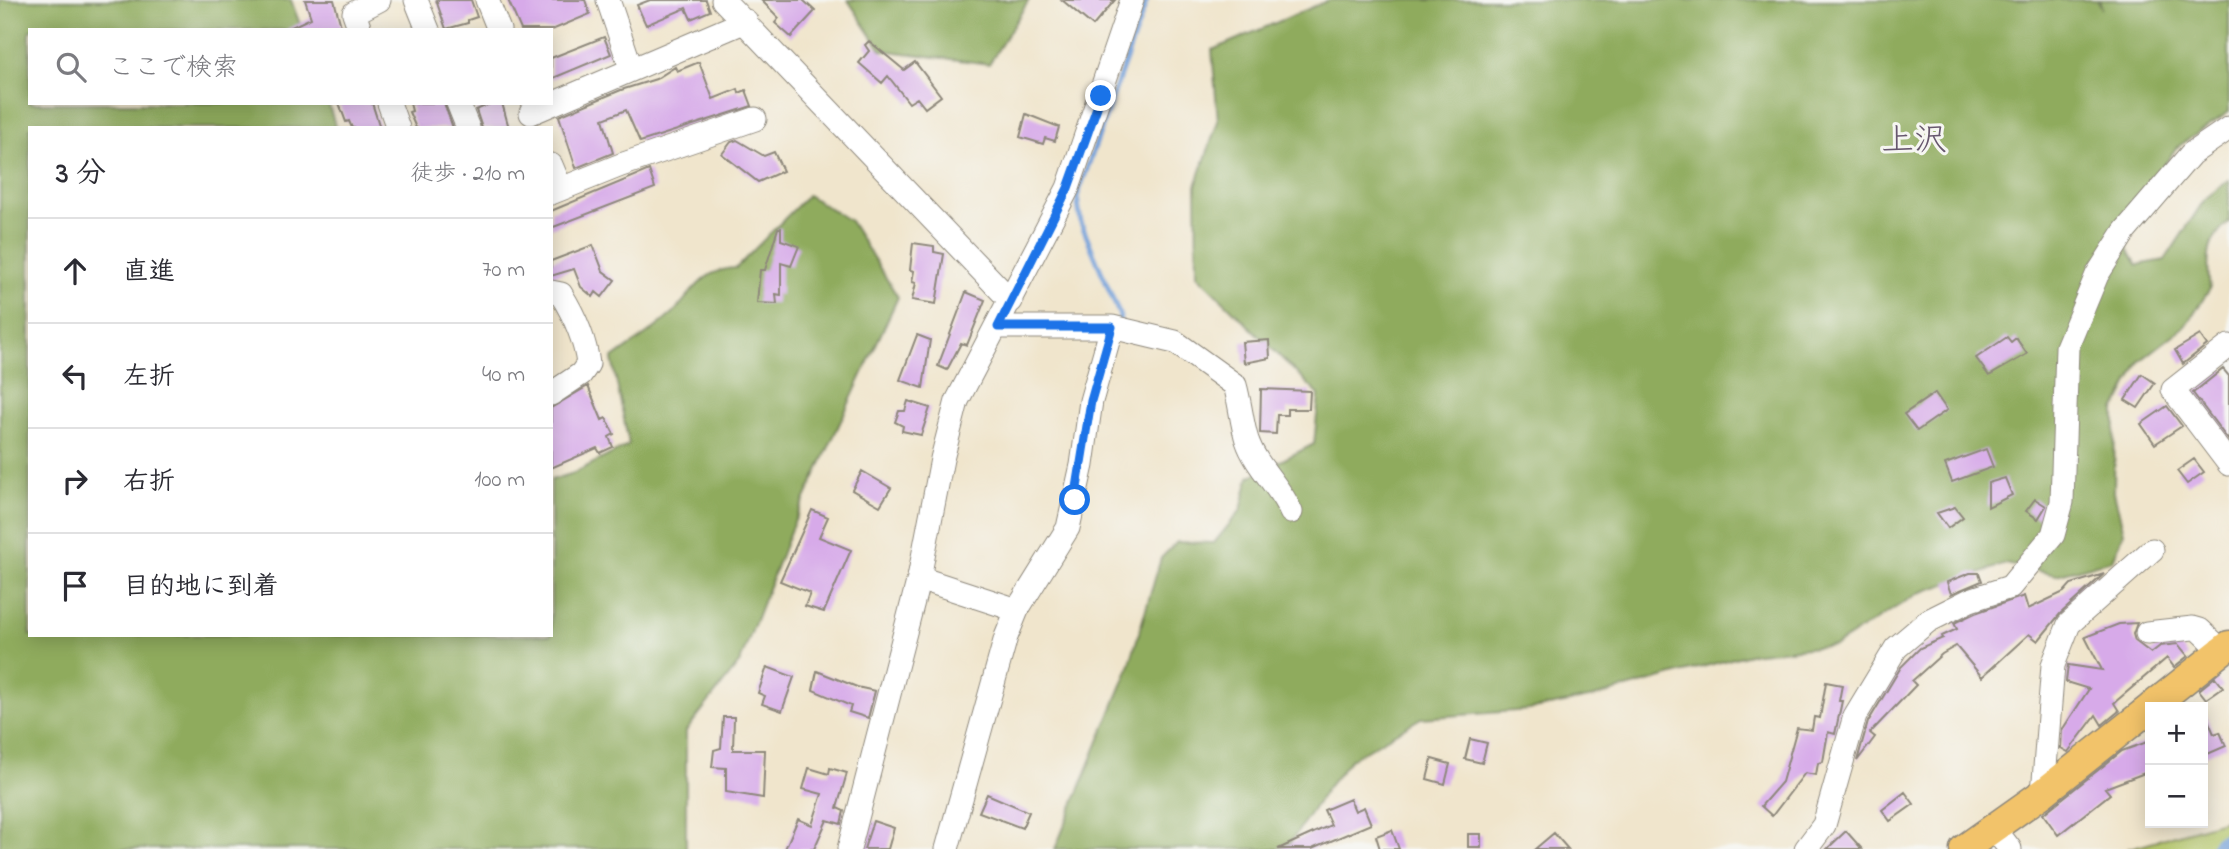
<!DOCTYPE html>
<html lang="ja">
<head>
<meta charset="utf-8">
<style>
	body { margin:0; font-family:"Indie Flower","Klee One",sans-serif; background:#f7f7f7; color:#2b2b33 }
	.controls { position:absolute; right:21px; bottom:21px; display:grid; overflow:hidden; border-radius:0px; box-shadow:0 4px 18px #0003 }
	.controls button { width:63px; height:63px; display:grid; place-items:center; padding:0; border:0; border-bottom:2px solid #e1e1e2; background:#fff; color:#2b2b33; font:35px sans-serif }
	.stop { position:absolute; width:21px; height:21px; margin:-16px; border:5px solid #1a73e8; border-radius:50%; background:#fff }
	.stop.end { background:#1a73e8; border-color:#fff; box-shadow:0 2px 7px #0008 }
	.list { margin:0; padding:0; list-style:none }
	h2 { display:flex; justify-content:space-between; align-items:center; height:91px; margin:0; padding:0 28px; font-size:30px }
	h2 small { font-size:23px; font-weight:400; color:#7c7c81 }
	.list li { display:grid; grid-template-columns:46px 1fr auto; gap:21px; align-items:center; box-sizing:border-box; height:105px; padding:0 28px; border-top:2px solid #e1e1e2 }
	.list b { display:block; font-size:26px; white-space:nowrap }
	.list em { font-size:23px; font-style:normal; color:#7c7c81 }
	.icon { flex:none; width:38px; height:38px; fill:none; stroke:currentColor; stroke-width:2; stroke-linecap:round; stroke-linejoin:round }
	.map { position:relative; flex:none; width:2229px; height:849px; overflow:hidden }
	.search { position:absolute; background:#fff; box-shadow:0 4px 18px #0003; left:28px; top:28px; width:525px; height:77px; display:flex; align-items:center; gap:18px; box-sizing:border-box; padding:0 24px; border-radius:0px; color:#7c7c81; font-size:26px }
	.panel { position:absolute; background:#fff; box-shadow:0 4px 18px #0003; left:28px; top:126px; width:525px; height:511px; border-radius:0px }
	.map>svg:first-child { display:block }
	.green { fill:#b4c669; stroke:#70784a; stroke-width:2 }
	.forest { fill:#8fab5d; stroke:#5d6b44; stroke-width:2 }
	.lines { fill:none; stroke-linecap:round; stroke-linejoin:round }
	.stream { stroke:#6f9ed8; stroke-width:5 }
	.river { stroke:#6f9ed8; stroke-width:32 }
	.building { fill:#d7aae9 }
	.minor-casing { stroke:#8e887c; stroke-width:25 }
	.major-casing { stroke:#8e887c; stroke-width:31 }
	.minor { stroke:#fff; stroke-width:23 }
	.major { stroke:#f2c36a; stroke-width:28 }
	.route { stroke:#1a73e8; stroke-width:9 }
	.labels { text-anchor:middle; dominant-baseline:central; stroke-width:6; stroke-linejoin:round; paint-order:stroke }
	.quarter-label { font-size:33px; fill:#67576e; stroke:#f6f6f2 }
</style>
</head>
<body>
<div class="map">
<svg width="2229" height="849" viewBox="0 0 2229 849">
	<rect width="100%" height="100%" fill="#f6f6f2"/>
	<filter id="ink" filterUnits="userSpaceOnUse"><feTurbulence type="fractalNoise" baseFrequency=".0143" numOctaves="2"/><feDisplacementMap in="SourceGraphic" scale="14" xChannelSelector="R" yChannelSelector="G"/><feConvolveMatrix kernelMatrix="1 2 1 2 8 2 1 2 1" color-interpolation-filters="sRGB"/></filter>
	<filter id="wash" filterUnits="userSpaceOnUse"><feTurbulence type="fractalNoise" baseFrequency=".00686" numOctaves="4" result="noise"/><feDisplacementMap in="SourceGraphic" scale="28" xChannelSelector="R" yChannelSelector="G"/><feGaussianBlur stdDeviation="1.57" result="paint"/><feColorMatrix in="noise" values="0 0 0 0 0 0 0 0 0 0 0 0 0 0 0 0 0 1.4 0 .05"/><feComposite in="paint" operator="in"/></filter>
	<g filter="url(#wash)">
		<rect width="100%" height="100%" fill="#f0e5cc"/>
		<!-- green -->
		<path class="green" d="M2229,819V849H2127Z"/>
		<!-- forest -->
		<path class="forest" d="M0,0H291L302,30H30V103H328L336,128H30V635H551V480L574,473L629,445L612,359C632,344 655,330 673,313C694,291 703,269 736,268L808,195L850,221L898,297L791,529L740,662L686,731V849H0Z
			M848,0H1029L989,64L881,50Z
			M1329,0H2097L2102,9L2099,0H2229V112L2176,148L2134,209L2127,247L2137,265L2165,260L2205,199L2229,180V223C2205,239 2207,265 2210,289L2185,326L2140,361L2115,410L2114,492L2124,533L2113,560L2056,575L2006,564L1919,593L1836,645L1749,654L1594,697L1529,710L1421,718L1351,759L1327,788L1286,849H1055L1128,670L1161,558L1177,542L1214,543L1241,510L1249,477L1314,444L1319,395L1197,275L1196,186L1218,121L1212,50Z"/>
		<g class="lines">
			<!-- stream -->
			<path class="stream" d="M1119,323L1120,316L1081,223L1077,197L1147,0"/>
			<!-- river -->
			<path class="river" d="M2226,849L2229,848"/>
		</g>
		<g id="blocks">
			<!-- building -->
			<path class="building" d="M305,0H334L342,30H285L311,18Z
				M436,0H471L477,17L468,20V23L446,29Z
				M508,0H585L590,14L552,30H521Z
				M650,0H706L710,11L691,19L686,8L646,25L637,5Z
				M761,0H803L815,11L791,37L775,23L779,18Z
				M1062,0H1115L1093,26Z
				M604,37L611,54L551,79V58Z
				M869,41L904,70L915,62L941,96L925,108L917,98L909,103L888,76L882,83L859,63L869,51L865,45Z
				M699,62L713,99L738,89L739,93L746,90L752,106L640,142L626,110L603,119L613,153L576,168L559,116L621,90L656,79L675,67L677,71Z
				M339,103H372L380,128H352L349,121L346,122Z
				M410,103H444L453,128H416L409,112L412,111Z
				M492,103H502L509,128H482L476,110Z
				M1026,114L1059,127L1055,141L1045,138L1043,144L1020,137Z
				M737,140L764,156L774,152L783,171L758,182L722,154L731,142Z
				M649,170L655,188L551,228V211Z
				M778,228H781V240L799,246L791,266L781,263V295L776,294L777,304L757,303L760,270H765Z
				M913,243L934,246V252L944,254L936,304L912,300L916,283L912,282L914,271L910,270Z
				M593,245L603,271L615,280L602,297L596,292L593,297L581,287L574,269L551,276V261Z
				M966,292L985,300L967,345L961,343L947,370L938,366Z
				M917,335L930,340L923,388L900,380Z
				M2200,335L2207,345L2183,364L2175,350Z
				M2007,337L2011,342L2016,338L2027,354L1989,376L1976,358Z
				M1269,340L1270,358L1244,363L1242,342Z
				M2223,369L2229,376V441L2193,393Z
				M2142,374L2155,383L2138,408L2125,400Z
				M588,386L602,420L606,418L614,434L609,437L613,447L600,453L597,448L551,468V408Z
				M1261,389L1310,391L1309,409H1287V415H1277L1276,434L1260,433Z
				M1935,393L1947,410L1917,431L1904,414Z
				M908,401L930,408L921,435L902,431L903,426L895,422L899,411H905Z
				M2167,406L2182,426L2155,444L2141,424Z
				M1986,449L1993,467L1952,482L1945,464Z
				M2194,459L2204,472L2187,484L2177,471Z
				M862,471L891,488L880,506L852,490Z
				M2005,478L2012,495L1988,507V483Z
				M2035,499L2046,506L2038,519L2026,511Z
				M1955,507L1963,517L1948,528L1937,513Z
				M812,510L828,517L819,537L851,550L824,612L805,606L810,593L780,581Z
				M1970,573H1979L1982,581L1951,594L1947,582Z
				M2104,574L2060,614L2038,641L2029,634L1982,677L1956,646L1942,654L1912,681L1916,685L1870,733L1875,737L1857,761L1868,722L1901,667L1920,648L1943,638L1942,636L1957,629L1954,623L1975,613L2024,596L2028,609L2064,592L2071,584Z
				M2137,623L2133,634L2135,641L2151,653L2160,646L2178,644L2188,656L2174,667L2167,658L2114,703L2119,711L2102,725L2096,715L2068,752L2061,748L2062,730L2089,689L2066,682L2068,665L2102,670L2085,637L2119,624Z
				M767,667L794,677L782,711L762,704L765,696L758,693Z
				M817,671L857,687L875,691L868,718L849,712L851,706L813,690Z
				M2215,677L2223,687L2206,699L2199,690Z
				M1826,682L1842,685L1839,701H1842L1835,734L1828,732L1823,762L1818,763L1816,775L1805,773L1772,816L1761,806L1782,782L1797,728L1812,730L1814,717L1820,718Z
				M2203,708L2214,734L2220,732L2226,746L2203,756Z
				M723,717H734L733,750H765L763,798L726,792V768L712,767L714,750L721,748Z
				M1470,739L1487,743L1482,763L1465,759Z
				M2147,742L2150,771L2105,788L2110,794L2058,835L2043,814L2122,751Z
				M1432,759L1450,764L1445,784L1427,779Z
				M809,768L829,774L830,768L847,773L837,808L844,811L841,824L827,820L814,849H785L798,819L812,825L822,794L803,789Z
				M1905,792L1914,804L1890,821L1882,810Z
				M987,794L1029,812L1022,828L979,812Z
				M1350,799L1355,811L1364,807L1371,824L1312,849H1278L1331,825L1324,810Z
				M873,821L894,828L888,849H864Z
				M1392,830L1399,849H1380L1376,836Z
				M1846,831L1862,849H1827Z
				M1554,833L1568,849H1535Z
				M1468,834H1481V847H1468Z"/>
		</g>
	</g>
	<g filter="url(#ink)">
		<use href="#blocks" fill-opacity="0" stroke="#8e887c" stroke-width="2"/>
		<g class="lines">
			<!-- minor casing -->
			<g class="minor-casing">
				<path id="minor" d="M416,0L428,30
					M487,0L499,30
					M608,0L631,68
					M723,0L1011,301
					M360,30L354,13L379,0
					M389,103L398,128
					M458,103L468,128
					M531,113L746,21
					M551,165L561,189
					M551,193L621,165L755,119
					M551,292L561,294C574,315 585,339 588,364L581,374L551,394
					M998,327H1112L1175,342L1235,385C1240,402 1242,425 1247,440C1256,467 1280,486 1291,512
					M2229,346L2173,390L2229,464
					M919,578L1017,610
					M2147,633L2193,628L2200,630L2222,651
					M2043,793L2053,665L2069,624L2152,550
					M1993,827L2010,849
					M849,849L919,578L942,459L957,401L1068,188L1132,0
					M947,849L1006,637L1017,610L1068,528L1082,465L1091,401L1112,327
					M1806,849L1824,825L1855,716L1896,648L1928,621L1970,600L2010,587L2053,535L2062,502L2067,347L2097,275L2125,231L2191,154L2229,128"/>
			</g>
			<!-- major casing -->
			<g class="major-casing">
				<path id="major" d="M2151,707L2229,645
					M1964,849L2043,793L2150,708"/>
			</g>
			<!-- minor -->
			<use href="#minor" class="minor"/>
			<!-- major -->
			<use href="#major" class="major"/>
		</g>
	</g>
	<g class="lines" filter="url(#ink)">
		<!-- route -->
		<path class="route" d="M1075,500L1091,401L1112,327H998L1068,188L1101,96"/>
	</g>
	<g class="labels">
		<!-- quarter labels -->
		<g class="quarter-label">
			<text x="1914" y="142">上沢</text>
		</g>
	</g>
</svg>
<div class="controls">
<button>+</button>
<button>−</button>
</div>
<div class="stop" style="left:1075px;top:500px"></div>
<div class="stop end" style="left:1101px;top:96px"></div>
<div class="search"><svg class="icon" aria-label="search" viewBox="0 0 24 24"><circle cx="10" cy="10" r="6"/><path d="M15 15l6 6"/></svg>ここで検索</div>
<section class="panel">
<h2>3 分<small>徒歩 · 210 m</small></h2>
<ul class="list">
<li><svg class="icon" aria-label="ahead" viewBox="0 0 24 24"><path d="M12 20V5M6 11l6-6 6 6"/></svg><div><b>直進</b></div><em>70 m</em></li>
<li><svg class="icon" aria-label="left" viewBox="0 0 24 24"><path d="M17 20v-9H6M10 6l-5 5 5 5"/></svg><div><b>左折</b></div><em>40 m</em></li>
<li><svg class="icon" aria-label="right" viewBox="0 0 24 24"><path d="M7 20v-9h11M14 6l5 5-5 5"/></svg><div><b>右折</b></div><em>100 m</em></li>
<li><svg class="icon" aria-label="arrive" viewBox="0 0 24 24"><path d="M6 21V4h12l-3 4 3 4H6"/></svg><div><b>目的地に到着</b></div></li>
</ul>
</section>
</div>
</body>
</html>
